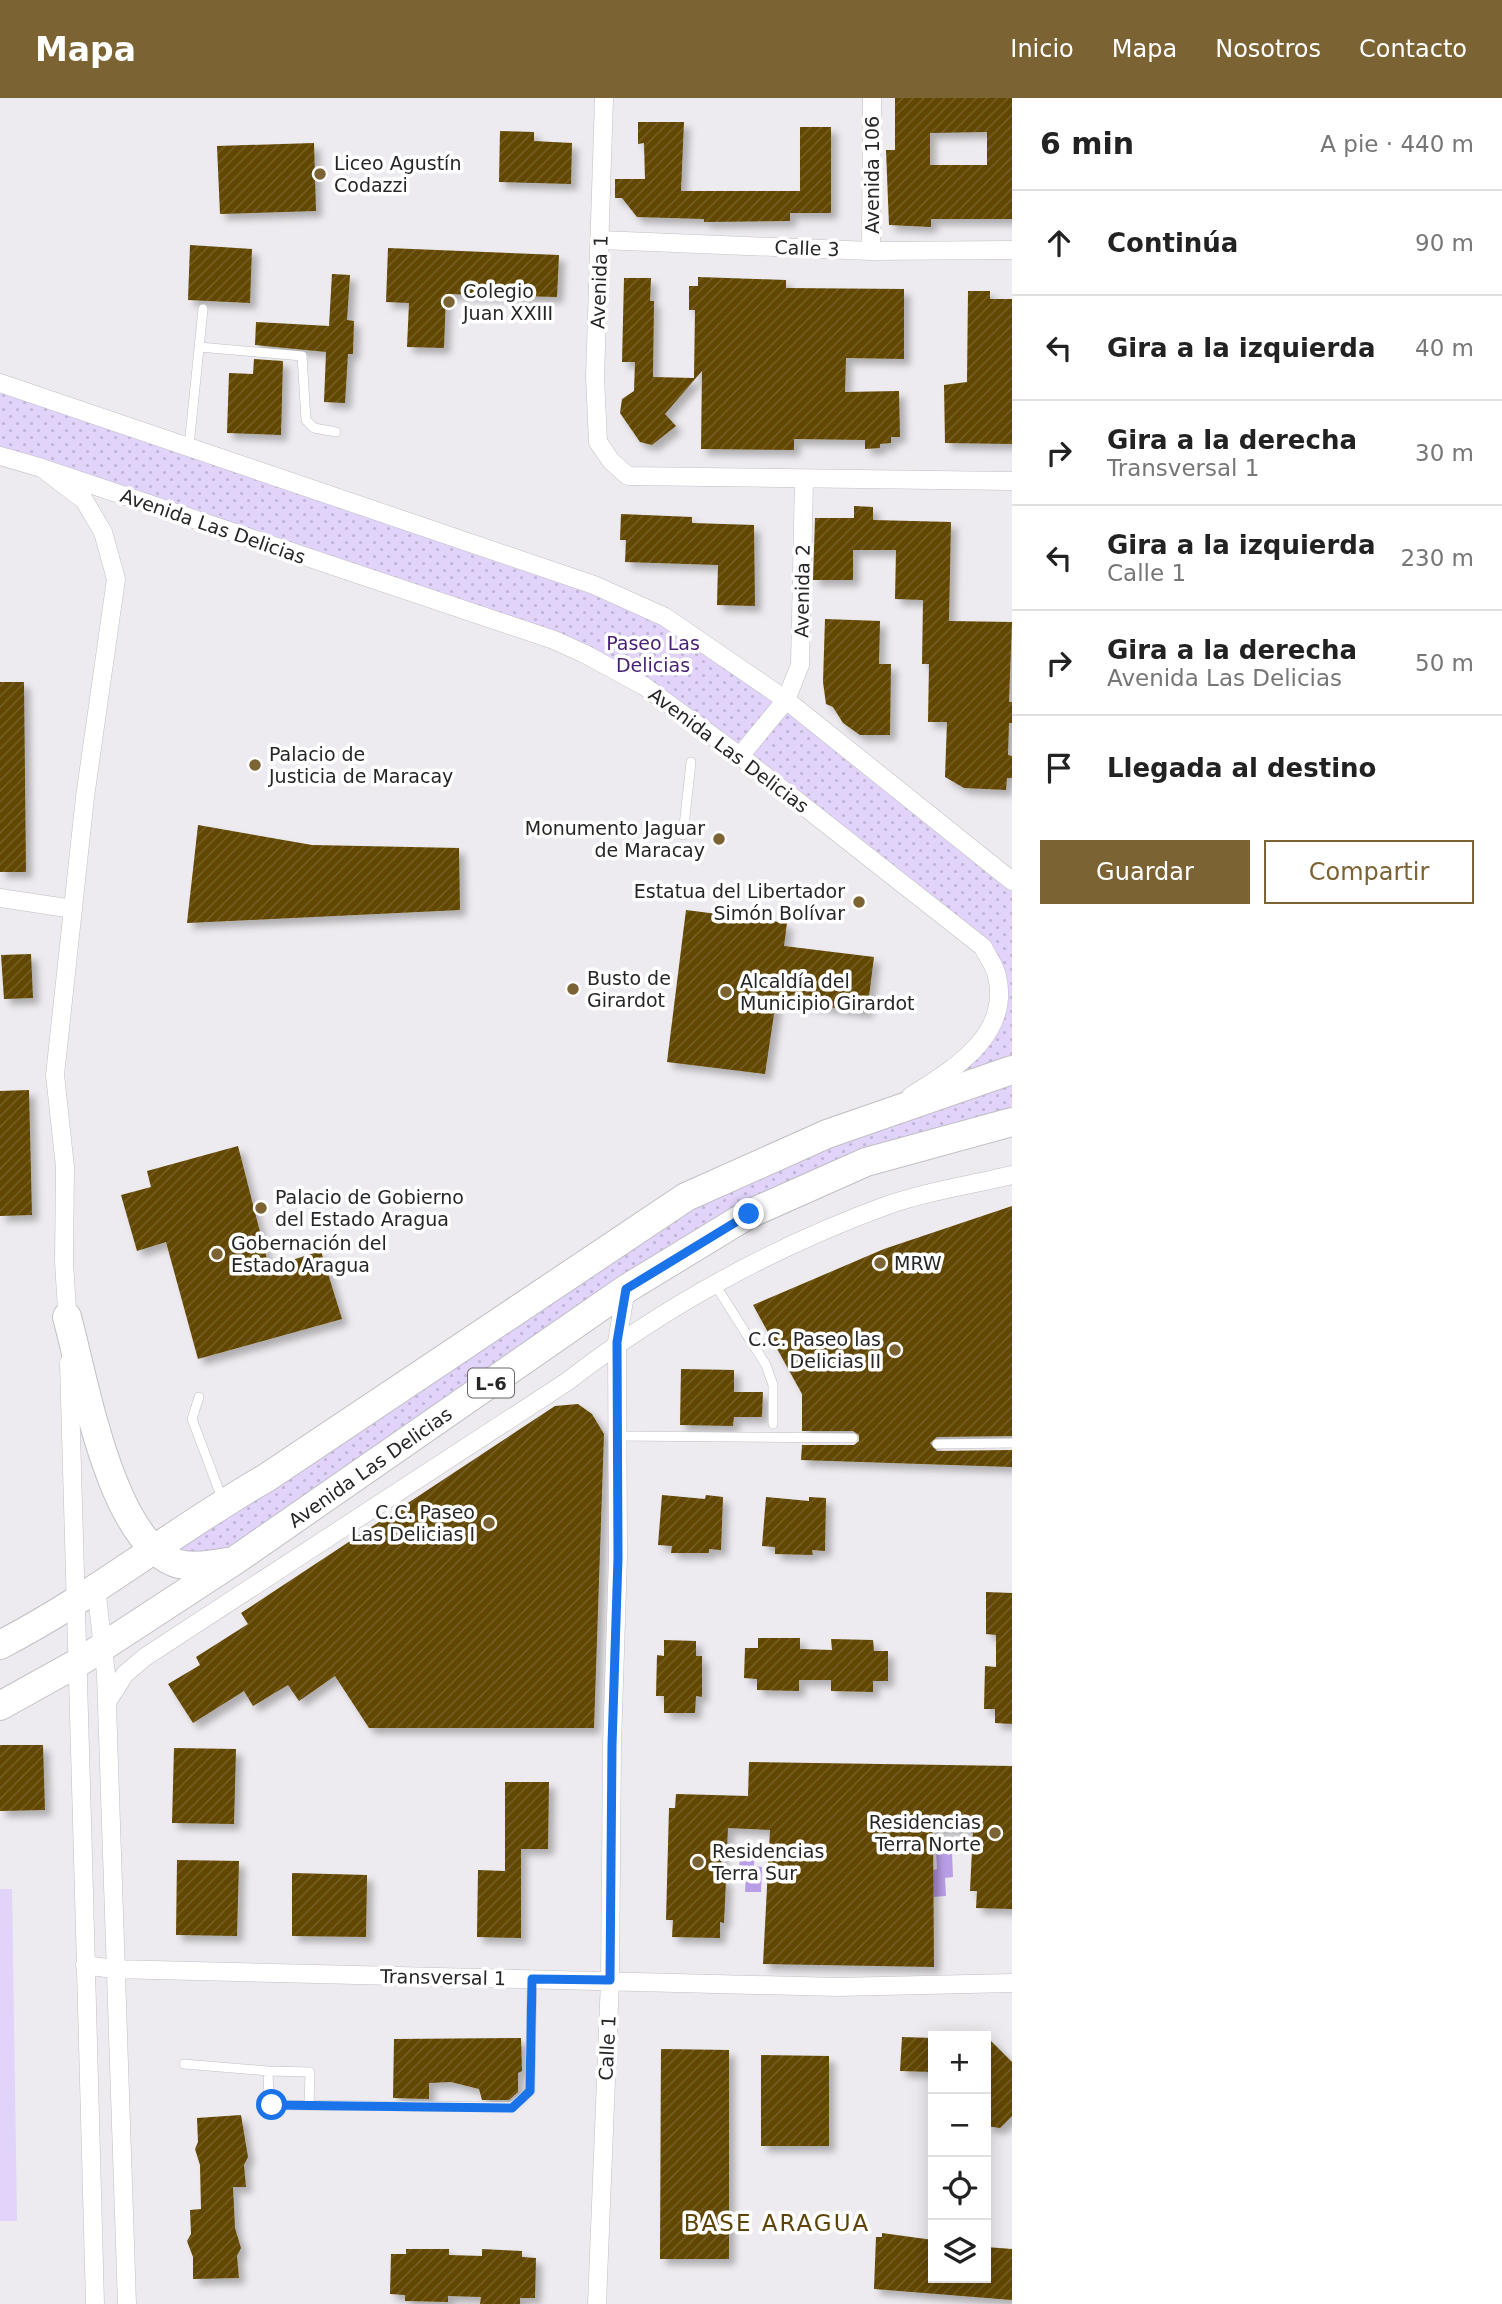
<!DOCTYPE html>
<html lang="es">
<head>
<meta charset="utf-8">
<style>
	body { margin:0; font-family:"DejaVu Sans",sans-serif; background:#f2f2f2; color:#222 }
	.controls { position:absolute; right:21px; bottom:21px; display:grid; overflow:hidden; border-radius:0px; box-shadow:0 4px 18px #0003 }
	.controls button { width:63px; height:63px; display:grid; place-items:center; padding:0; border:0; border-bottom:2px solid #e0e0e0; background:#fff; color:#222; font:35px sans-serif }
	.stop { position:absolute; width:21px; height:21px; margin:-16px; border:5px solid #1a73e8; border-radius:50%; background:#fff }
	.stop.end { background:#1a73e8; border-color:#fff; box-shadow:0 2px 7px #0008 }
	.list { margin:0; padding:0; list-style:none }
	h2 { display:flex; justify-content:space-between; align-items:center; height:91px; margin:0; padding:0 28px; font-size:30px }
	h2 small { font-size:23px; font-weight:400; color:#767676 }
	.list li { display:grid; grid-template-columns:46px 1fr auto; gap:21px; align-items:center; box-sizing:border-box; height:105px; padding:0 28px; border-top:2px solid #e0e0e0 }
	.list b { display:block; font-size:26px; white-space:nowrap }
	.list p { margin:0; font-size:23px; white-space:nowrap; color:#767676 }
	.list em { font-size:23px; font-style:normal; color:#767676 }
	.actions { display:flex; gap:14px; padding:21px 28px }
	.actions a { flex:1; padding:16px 0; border:2px solid #7b6334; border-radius:0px; text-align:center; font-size:24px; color:#7b6334 }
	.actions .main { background:#7b6334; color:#fff }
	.icon { flex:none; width:38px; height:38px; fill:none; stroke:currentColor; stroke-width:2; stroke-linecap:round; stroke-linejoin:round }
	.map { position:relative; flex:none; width:1012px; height:2206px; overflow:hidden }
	header { display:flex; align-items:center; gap:42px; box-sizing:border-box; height:98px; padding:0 35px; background:#7b6334; color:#fff }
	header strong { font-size:33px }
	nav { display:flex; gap:38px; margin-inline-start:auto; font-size:24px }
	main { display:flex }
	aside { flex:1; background:#fff }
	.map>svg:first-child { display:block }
	.grass { fill:#e1d3fa }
	.park { fill:url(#park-dots) }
	.water { fill:#b99ee7 }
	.building { fill:url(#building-hatch); fill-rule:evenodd; filter:url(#shadow) }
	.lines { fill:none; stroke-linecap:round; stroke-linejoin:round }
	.service-casing { stroke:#c0bfc3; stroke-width:10 }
	.minor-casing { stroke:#c0bfc3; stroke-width:19 }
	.primary-casing { stroke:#c0bfc3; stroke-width:30 }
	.service { stroke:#fff; stroke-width:9 }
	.minor { stroke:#fff; stroke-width:18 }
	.primary { stroke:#fff; stroke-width:28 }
	.route { stroke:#1a73e8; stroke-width:9 }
	.poi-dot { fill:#7b6334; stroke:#fff; stroke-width:2.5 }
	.labels { text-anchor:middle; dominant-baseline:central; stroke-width:7; stroke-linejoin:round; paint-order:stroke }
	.shield { fill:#fff; stroke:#676768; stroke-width:2 }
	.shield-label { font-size:18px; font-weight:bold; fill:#262627 }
	.poi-label { font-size:19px; fill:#262627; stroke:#fff; text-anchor:start }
	.street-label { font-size:19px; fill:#262627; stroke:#fff }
	.park-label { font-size:19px; fill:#471f73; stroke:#fff }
	.quarter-label { font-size:23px; letter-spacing:2px; fill:#5e4507; stroke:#fff }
</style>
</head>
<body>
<header>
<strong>Mapa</strong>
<nav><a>Inicio</a><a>Mapa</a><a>Nosotros</a><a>Contacto</a></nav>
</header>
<main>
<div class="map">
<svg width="1012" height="2206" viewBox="0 0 1012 2206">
	<defs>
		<pattern id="park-dots" width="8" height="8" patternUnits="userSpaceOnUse" patternTransform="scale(1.75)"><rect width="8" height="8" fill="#e1d3fa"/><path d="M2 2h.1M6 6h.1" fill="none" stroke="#c1b5d6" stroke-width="1.8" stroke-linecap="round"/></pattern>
		<pattern id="building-hatch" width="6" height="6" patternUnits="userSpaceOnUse" patternTransform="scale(1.75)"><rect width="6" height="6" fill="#624600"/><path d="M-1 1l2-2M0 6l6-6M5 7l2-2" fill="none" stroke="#745e26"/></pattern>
		<filter id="shadow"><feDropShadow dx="6" dy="6" stdDeviation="3.5" flood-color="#0004"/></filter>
	</defs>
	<rect width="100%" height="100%" fill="#edebef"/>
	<!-- grass -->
	<path class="grass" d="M0,1791H12L17,2123H0Z"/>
	<!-- park -->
	<path class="park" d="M0,283L665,519L1012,783V1024L749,1116L234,1463L152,1451L554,1187L964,964L1000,903L982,849L598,563L0,355Z"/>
	<!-- water -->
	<path class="water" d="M740,1749L755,1751L754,1768L762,1769L761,1794H745L746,1777L739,1776Z
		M936,1754L952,1755L953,1779L945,1780L946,1798L932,1799L930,1773L937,1771Z"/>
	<!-- building -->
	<path class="building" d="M895,0H1012V121H931V129L889,127L886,52H895ZM987,34V67H930V35Z
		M638,24H684L681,93H800V29H831V115H790V123L704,124V121L637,119L622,100H615V81H645L644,45L638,46Z
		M500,33L534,34V43L572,45L571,86L499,84Z
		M314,45L316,113L220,116L217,48Z
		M190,147L252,151L250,205L188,202Z
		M388,150L559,157L557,199L446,196L444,250L407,249L409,205L386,204Z
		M332,176L350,177L347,222L354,223L353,256H348L345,305L324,304L326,254L255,247L256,224L329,228Z
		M698,179L786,182V190L904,191V261L846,260L845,294L899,293L900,339H891V345L880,346V350L865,351V342L794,341V352L701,351L702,273L665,316L676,328L652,347L640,344L620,315L622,301L634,293L635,264H622L624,180H651L650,203H654L653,279L694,280L695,212H689V188H698Z
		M968,193H990V201H1012V346L945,345L944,287L967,284Z
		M254,261L283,263L281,337L227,335L229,275L253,276Z
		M854,408L873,409V422L951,424L949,523L1012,524L1009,604H1012V625H1009L1008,657L1012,658V680H1007L1006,692L964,690L945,679L947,624H928L929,566H922L923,502L895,501L896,452H853V482H813L815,420H854Z
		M621,416L692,419V425L754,427L755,508L717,507L718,467L625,464L626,442H620Z
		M825,521L880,523L879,566H891L890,637H860L843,625L833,609L826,606L823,584Z
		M0,584H24L26,774H0Z
		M198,727L312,747L459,750L460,812L187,825Z
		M686,812L787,825L784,848L874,859L867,914L776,903L765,976L667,964Z
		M31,856L33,900L4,901L1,857Z
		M29,992L32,1117L0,1118V993Z
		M238,1048L269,1169L321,1153L342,1221L198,1261L166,1144L137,1153L121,1097L151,1089L147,1073Z
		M1012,1108V1338L937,1339L930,1345L937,1353L1012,1352V1369L801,1362L802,1347H854L859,1343V1337L853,1333H802V1296L753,1207L884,1151Z
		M681,1271L734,1272V1294H763L762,1319H734L733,1328L680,1327Z
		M578,1306L592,1316L604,1336L594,1630H369L335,1578L299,1603L288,1587L253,1608L244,1593L193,1625L168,1586L200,1567L196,1559L248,1526L241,1515L555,1308Z
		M662,1397L705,1401L706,1397L723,1399L721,1452L709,1451V1455H671L672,1448L658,1447Z
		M766,1399L809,1403V1399L826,1400L825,1453L812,1452L813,1457L775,1456V1449L762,1448Z
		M986,1494L1012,1495V1626L995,1625V1611H984L985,1568L996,1569V1537L986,1536Z
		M758,1540H800V1551L832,1552L831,1541L873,1542L874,1553H888V1583H873V1594L831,1593V1582H799V1593L757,1592V1581L744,1580L745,1550H758Z
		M664,1542L696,1543V1558H702V1599L696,1598L695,1615H664V1598H656L657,1557L664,1558Z
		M0,1647H43L45,1712L0,1713Z
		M174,1650L236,1651L234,1726L172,1725Z
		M749,1664L1012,1668V1811L976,1810L977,1793H970L973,1731L933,1732L934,1869L763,1866L770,1732L728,1730L727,1750H722L721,1781L726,1782L724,1825L720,1824V1840L672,1839L673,1822H666L669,1710H675L676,1696L748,1698Z
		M505,1684H549L548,1751H521V1840L477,1839L478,1772L505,1773Z
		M177,1762L239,1763L237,1838L176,1837Z
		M292,1775L367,1777L366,1839L292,1838Z
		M986,1938L1012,1964V2018L1000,2030L986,2028Z
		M902,1939L933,1940V1974L900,1973Z
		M521,1940L522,1973L518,1975V1994L509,2002H482L479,1991L451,1984L429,1985V2001L393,2000L394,1941Z
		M661,1951L729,1952V2161H660Z
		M761,1957L829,1958V2048H761Z
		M241,2017L248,2059L244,2067L246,2089H233L235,2130L241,2150L237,2158L239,2180L193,2181V2159L187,2143L191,2136L190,2112L201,2111L200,2067L195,2051L198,2044L197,2020Z
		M882,2135L933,2142V2180H986V2149L1012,2151V2202L874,2191L876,2139H882Z
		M406,2151H449V2157L482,2158V2151L522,2153V2159L536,2160L535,2200H520V2206H480L481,2199L448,2198V2204L405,2203V2197L390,2196L391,2156H406Z"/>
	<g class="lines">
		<!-- service casing -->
		<g class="service-casing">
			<path id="service" d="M199,249L302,258L306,322L314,330L336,334
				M189,348L203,211
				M683,737L691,664
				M716,1188L766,1267L773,1287V1326
				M199,1299L192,1321L223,1403
				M617,1338L853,1340
				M937,1346L1012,1345
				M184,1966L268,1973L269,2003L272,2007L512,2009L530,1993L532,1881
				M268,1973L310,1974L309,2007"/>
		</g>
		<!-- minor casing -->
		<g class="minor-casing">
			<path id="minor" d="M604,0L595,279L598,344L611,363L628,378L1012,383
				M601,142L871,153L1012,152
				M871,153L872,0
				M0,285L594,487L665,519L786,602L1012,783
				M0,358L42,370L554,542L585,556L644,588L740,658L983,849C987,858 995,868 997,878C1011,938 953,971 911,998
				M42,370L84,402L103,434L116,481L85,699L55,977L65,1069L64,1164L68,1227
				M740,658L786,602L800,567L804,382
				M0,800L73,811
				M69,1265C80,1579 85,1892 95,2206
				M96,1489L106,1576L127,2206
				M107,1604L125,1576L145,1559L568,1283C663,1209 775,1148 888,1107C927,1093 971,1087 1012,1077
				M85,1867L113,1871L838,1889L1012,1885
				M597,2206L610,1882L612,1647L618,1459L617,1244L626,1191"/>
		</g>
		<!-- primary casing -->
		<g class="primary-casing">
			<path id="primary" d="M67,1219C84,1280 111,1447 179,1466C195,1470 212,1467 227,1464
				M0,1547C93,1499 175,1432 266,1380L686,1099L827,1036L1012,972
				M0,1608L81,1563L234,1463L626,1191L749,1116L866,1064L1012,1024"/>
		</g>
		<!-- service -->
		<use href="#service" class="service"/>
		<!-- minor -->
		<use href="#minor" class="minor"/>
		<!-- primary -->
		<use href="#primary" class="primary"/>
	</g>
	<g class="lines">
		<!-- route -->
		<path class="route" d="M272,2007L512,2010L530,1993L532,1881L610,1882L612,1647L618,1460L617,1244L626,1191L749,1116"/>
	</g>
	<!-- markers -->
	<g class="poi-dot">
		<circle cx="320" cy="76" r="7"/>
		<circle cx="449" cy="204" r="7"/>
		<circle cx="255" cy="667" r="7"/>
		<circle cx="719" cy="741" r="7"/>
		<circle cx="859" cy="804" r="7"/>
		<circle cx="573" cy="891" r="7"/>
		<circle cx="726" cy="894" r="7"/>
		<circle cx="261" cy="1110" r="7"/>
		<circle cx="217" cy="1156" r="7"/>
		<circle cx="880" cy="1165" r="7"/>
		<circle cx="895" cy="1252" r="7"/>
		<circle cx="489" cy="1425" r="7"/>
		<circle cx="995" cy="1735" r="7"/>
		<circle cx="698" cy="1764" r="7"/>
	</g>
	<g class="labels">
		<!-- shield labels -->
		<rect class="shield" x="468" y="1270.5" width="46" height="29" rx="5"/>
		<g class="shield-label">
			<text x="491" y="1285">L-6</text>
		</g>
		<!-- poi labels -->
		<g class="poi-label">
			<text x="334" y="65">Liceo Agustín<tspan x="334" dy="22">Codazzi</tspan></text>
			<text x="463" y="193">Colegio<tspan x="463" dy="22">Juan XXIII</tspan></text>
			<text x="269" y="656">Palacio de<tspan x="269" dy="22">Justicia de Maracay</tspan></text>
			<text x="705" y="730" text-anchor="end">Monumento Jaguar<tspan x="705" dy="22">de Maracay</tspan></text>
			<text x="845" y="793" text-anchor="end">Estatua del Libertador<tspan x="845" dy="22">Simón Bolívar</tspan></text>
			<text x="587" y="880">Busto de<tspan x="587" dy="22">Girardot</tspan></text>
			<text x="740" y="883">Alcaldía del<tspan x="740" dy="22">Municipio Girardot</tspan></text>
			<text x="275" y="1099">Palacio de Gobierno<tspan x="275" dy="22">del Estado Aragua</tspan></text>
			<text x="231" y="1145">Gobernación del<tspan x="231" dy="22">Estado Aragua</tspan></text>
			<text x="894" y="1165">MRW</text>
			<text x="881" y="1241" text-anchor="end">C.C. Paseo las<tspan x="881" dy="22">Delicias II</tspan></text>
			<text x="475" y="1414" text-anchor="end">C.C. Paseo<tspan x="475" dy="22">Las Delicias I</tspan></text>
			<text x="981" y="1724" text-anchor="end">Residencias<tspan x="981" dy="22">Terra Norte</tspan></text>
			<text x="712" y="1753">Residencias<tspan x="712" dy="22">Terra Sur</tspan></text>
		</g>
		<!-- street labels -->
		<g class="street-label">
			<text transform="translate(872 77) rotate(-90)">Avenida 106</text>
			<text transform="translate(807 150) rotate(2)">Calle 3</text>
			<text transform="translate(599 184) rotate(-88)">Avenida 1</text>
			<text transform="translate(213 428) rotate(19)">Avenida Las Delicias</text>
			<text transform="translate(802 493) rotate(-89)">Avenida 2</text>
			<text transform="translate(729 652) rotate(37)">Avenida Las Delicias</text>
			<text transform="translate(370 1369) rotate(-35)">Avenida Las Delicias</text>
			<text transform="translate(443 1879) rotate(1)">Transversal 1</text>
			<text transform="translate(607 1950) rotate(-87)">Calle 1</text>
		</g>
		<!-- park labels -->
		<g class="park-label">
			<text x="653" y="545">Paseo Las<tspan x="653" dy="22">Delicias</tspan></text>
		</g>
		<!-- quarter labels -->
		<g class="quarter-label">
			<text x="777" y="2125">BASE ARAGUA</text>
		</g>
	</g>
</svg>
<div class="controls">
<button>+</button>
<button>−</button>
<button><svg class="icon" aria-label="locate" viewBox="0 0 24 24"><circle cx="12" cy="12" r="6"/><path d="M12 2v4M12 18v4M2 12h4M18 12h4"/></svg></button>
<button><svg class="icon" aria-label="layers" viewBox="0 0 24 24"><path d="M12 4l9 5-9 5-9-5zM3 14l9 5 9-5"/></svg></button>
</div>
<div class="stop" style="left:272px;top:2007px"></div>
<div class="stop end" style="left:749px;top:1116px"></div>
</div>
<aside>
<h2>6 min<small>A pie · 440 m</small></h2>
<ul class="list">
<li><svg class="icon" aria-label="ahead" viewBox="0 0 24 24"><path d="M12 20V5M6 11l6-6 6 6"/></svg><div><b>Continúa</b></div><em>90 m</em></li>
<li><svg class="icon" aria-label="left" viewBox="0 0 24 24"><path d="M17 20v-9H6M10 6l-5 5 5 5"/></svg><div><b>Gira a la izquierda</b></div><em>40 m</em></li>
<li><svg class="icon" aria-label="right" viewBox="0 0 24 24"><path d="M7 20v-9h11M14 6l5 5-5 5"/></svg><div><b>Gira a la derecha</b><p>Transversal 1</p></div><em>30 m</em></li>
<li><svg class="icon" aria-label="left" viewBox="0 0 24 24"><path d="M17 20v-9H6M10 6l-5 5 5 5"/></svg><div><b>Gira a la izquierda</b><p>Calle 1</p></div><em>230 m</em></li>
<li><svg class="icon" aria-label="right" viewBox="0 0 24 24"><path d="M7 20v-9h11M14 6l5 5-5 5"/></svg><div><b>Gira a la derecha</b><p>Avenida Las Delicias</p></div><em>50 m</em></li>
<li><svg class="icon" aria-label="arrive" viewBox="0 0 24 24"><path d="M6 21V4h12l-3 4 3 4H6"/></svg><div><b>Llegada al destino</b></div></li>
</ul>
<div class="actions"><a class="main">Guardar</a><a>Compartir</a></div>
</aside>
</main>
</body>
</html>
